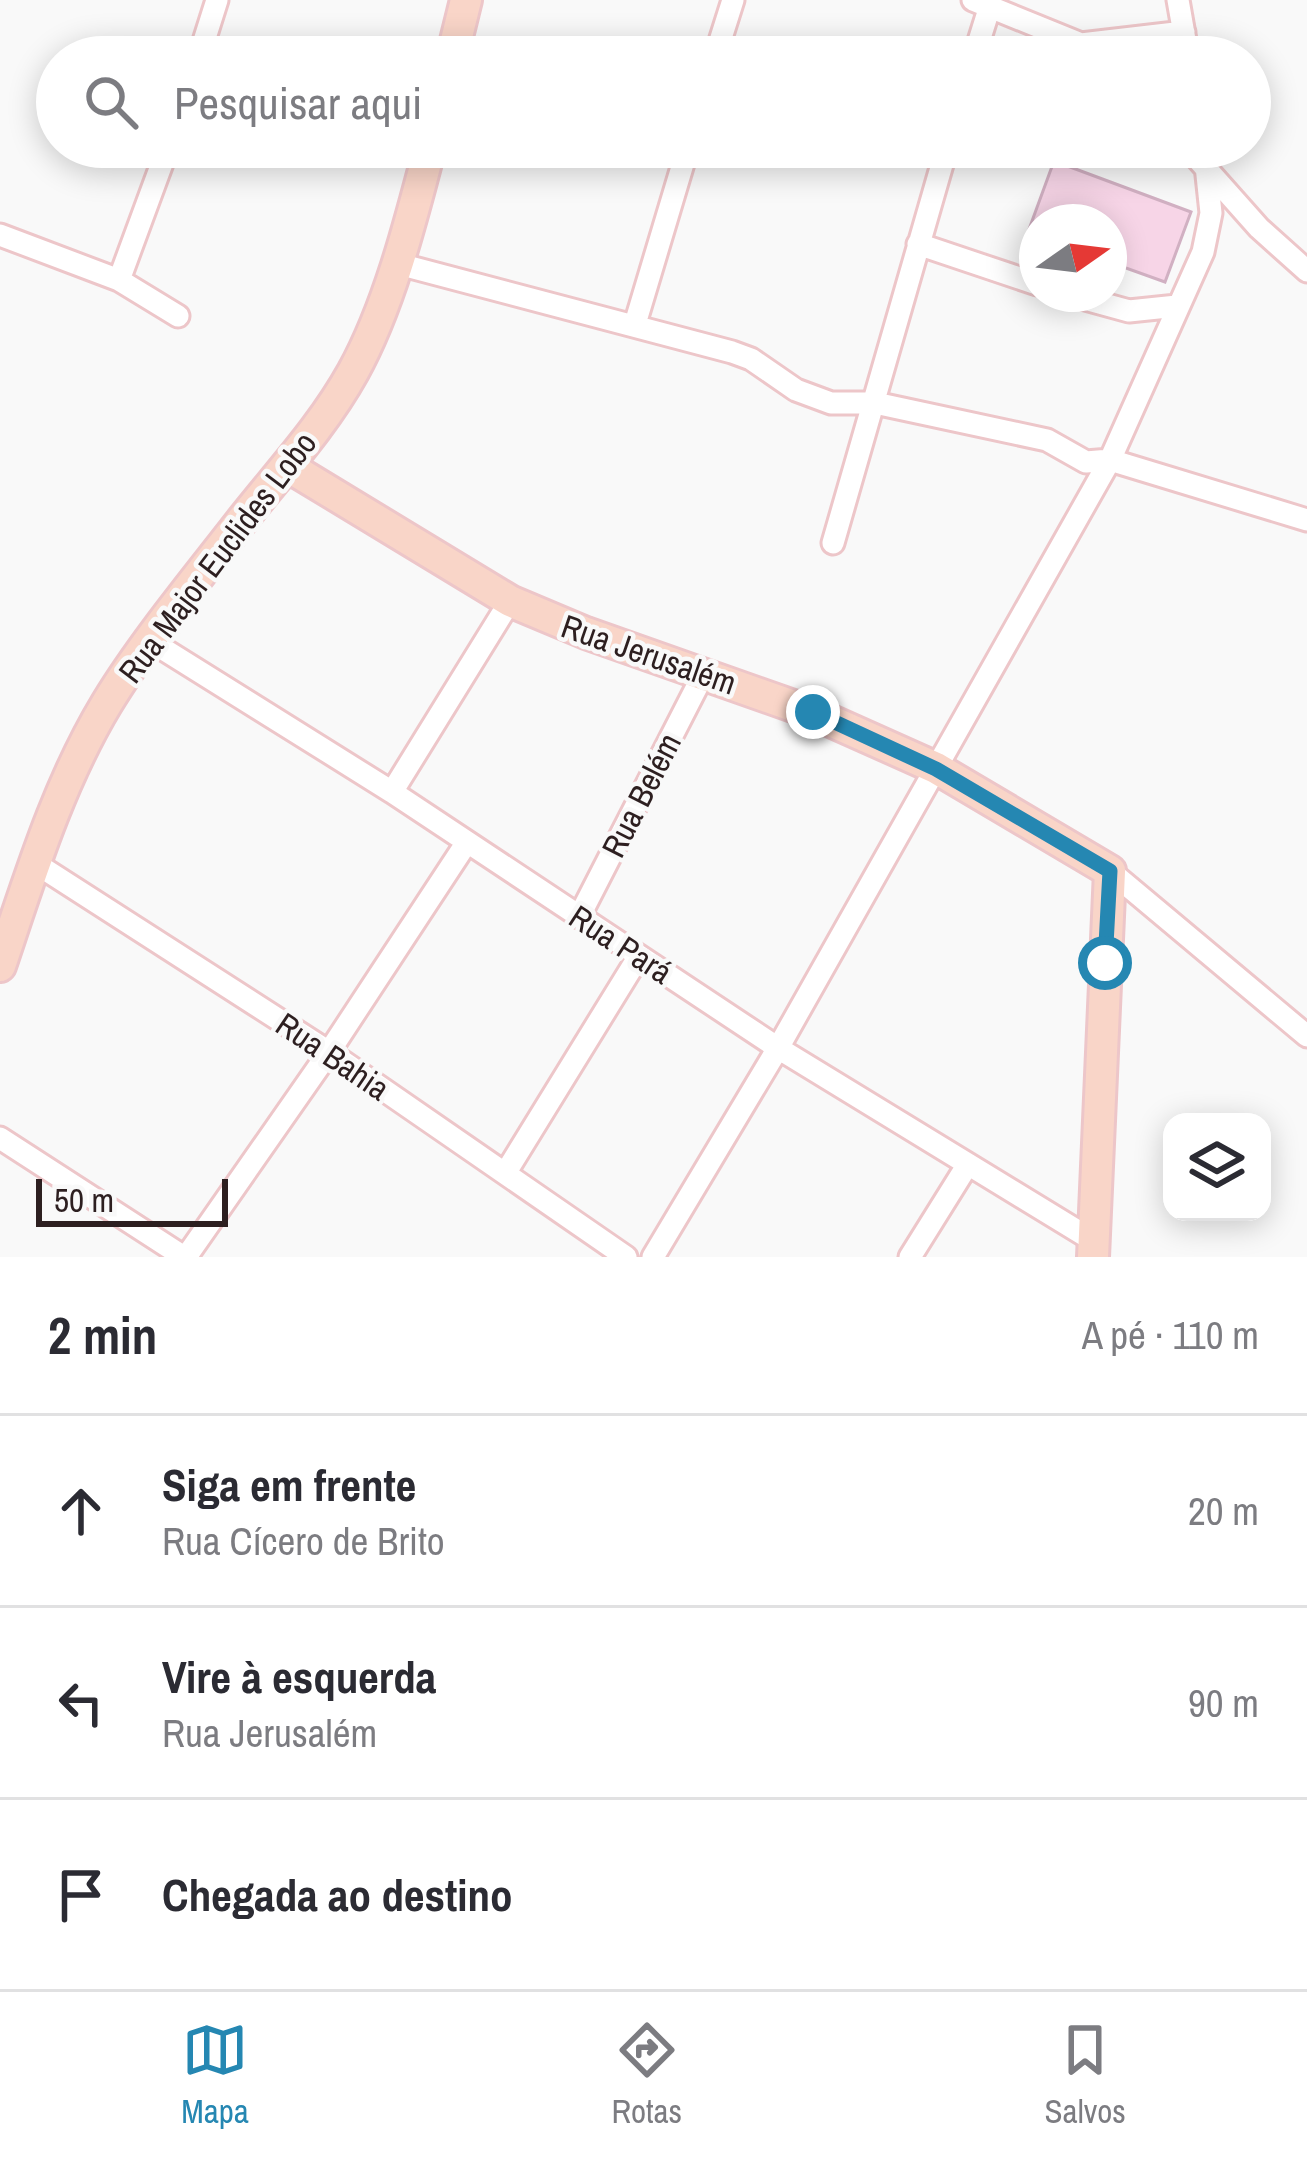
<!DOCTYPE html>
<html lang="pt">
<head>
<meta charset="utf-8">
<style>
	body { margin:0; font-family:"Archivo Narrow",sans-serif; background:#f7f7f7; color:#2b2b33 }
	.controls { position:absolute; right:36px; bottom:36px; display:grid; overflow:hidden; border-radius:24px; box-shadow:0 6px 30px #0003 }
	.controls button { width:108px; height:108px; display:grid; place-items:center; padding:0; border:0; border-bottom:3px solid #e1e1e2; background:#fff; color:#2b2b33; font:60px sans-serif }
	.compass { position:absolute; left:1019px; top:204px; width:108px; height:108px; border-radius:50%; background:#fff; box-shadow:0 6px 30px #0003; rotate:76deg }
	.scale { position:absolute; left:36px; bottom:30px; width:192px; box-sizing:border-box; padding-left:12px; border:6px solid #2d1f20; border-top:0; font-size:33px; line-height:42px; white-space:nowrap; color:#2d1f20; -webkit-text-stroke:9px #f9f9f9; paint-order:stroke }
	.stop { position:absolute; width:36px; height:36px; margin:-27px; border:9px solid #2587b2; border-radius:50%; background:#fff }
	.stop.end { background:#2587b2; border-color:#fff; box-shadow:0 3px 12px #0008 }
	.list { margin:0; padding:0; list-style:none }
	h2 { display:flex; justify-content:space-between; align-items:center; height:156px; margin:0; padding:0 48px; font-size:51px }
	h2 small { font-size:39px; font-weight:400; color:#7c7c81 }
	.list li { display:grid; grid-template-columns:78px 1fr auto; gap:36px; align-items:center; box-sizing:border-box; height:192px; padding:0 48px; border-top:3px solid #e1e1e2 }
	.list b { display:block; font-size:45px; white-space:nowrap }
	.list p { margin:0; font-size:39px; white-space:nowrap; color:#7c7c81 }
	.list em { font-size:39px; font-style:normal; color:#7c7c81 }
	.icon { flex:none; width:66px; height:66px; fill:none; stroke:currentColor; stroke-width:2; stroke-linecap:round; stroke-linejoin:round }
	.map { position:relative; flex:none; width:1307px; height:1257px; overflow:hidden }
	.search { position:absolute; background:#fff; box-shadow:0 6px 30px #0003; left:36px; right:36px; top:36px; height:132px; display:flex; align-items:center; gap:30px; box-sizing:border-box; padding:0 42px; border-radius:66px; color:#7c7c81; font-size:45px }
	.sheet { height:732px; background:#fff }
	nav { display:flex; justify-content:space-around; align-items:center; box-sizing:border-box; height:168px; border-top:3px solid #e1e1e2; background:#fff; font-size:33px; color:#7c7c81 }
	nav a { display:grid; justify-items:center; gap:6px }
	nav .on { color:#2587b2 }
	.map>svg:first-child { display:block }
	.building { fill:#f7d5e7; stroke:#d1b0c2; stroke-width:3 }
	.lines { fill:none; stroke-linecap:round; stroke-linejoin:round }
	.street-casing { stroke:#edc6c9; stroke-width:27 }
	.secondary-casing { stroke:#edc6c9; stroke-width:36 }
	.street { stroke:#fff; stroke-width:21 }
	.secondary { stroke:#f9d5c8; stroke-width:30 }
	.route { stroke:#2587b2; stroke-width:15 }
	.labels { text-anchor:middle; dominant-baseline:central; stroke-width:9; stroke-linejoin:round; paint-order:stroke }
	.street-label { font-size:33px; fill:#2d1f20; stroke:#f9f9f9 }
</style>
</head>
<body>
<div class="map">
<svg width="1307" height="1257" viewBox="0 0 1307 1257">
	<rect width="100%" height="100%" fill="#f9f9f9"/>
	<!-- building -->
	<path class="building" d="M1054,161L1191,212L1165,282L1109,262V222H1037V235L1028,232Z"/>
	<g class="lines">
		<!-- street casing -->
		<g class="street-casing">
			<path id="street" d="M973,0L1081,44L1096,57
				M1178,0L1188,57
				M1081,44L1184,32
				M199,57L217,0
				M715,57L733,0
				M974,57L990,6
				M1187,147L1259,228L1307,271
				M0,235L119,280L178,316
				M918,244L1037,284
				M395,263L732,352L751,359L796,390L831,403H875L1047,440L1086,462L1110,460L1307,520
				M119,280L168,147
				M1067,294L1129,311L1177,306
				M635,324L688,147
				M833,543L947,147
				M152,642L392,792L778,1048L1094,1241
				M392,792L510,601
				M35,863L329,1052L626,1257
				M1110,871L1307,1036
				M579,917L704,673
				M0,1138L184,1257
				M506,1172L639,956
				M186,1257L329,1052L467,842
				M653,1257L778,1048L1110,460L1203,252L1211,213L1204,147
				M910,1257L968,1164"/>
		</g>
		<!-- secondary casing -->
		<g class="secondary-casing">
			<path id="secondary" d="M452,57L466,0
				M289,467L510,601L586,633L813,713L936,768L1110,871L1093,1257
				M0,966C30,877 58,784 107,703C144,642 199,576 243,519C281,471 323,426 353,372C389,307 411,220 430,147"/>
		</g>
		<!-- street -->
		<use href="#street" class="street"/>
		<!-- secondary -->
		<use href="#secondary" class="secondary"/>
	</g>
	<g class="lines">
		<!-- route -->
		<path class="route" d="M813,712L936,769L1110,871L1105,963"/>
	</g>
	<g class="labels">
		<!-- street labels -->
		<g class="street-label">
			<text transform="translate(217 557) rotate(-53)">Rua Major Euclides Lobo</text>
			<text transform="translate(649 654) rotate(19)">Rua Jerusalém</text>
			<text transform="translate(641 795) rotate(-63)">Rua Belém</text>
			<text transform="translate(621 944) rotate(33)">Rua Pará</text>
			<text transform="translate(333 1056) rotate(34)">Rua Bahia</text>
		</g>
	</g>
</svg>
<div class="controls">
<button><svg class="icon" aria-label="layers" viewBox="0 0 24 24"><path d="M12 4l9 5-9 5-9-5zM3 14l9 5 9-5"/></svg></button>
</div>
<svg class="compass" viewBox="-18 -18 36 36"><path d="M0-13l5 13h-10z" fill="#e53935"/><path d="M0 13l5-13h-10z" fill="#7c7c81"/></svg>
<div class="scale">50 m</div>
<div class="stop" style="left:1105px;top:963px"></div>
<div class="stop end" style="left:813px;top:712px"></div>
<div class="search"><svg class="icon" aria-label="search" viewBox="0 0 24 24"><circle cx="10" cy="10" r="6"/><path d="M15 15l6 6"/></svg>Pesquisar aqui</div>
</div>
<section class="sheet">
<h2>2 min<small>A pé · 110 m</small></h2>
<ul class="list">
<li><svg class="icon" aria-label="ahead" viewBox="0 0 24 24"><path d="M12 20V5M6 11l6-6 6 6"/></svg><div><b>Siga em frente</b><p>Rua Cícero de Brito</p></div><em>20 m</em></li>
<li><svg class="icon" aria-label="left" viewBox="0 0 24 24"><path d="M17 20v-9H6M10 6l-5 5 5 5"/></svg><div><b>Vire à esquerda</b><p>Rua Jerusalém</p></div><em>90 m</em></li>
<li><svg class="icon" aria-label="arrive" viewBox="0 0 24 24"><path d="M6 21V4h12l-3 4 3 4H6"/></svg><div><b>Chegada ao destino</b></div></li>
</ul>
</section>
<nav>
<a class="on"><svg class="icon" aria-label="map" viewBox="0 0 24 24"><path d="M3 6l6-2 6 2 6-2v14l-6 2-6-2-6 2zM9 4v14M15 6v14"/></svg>Mapa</a>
<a><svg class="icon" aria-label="directions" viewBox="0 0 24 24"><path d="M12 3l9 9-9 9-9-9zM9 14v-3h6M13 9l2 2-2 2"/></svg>Rotas</a>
<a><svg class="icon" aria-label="saved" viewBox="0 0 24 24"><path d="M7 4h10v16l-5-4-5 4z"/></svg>Salvos</a>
</nav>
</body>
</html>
